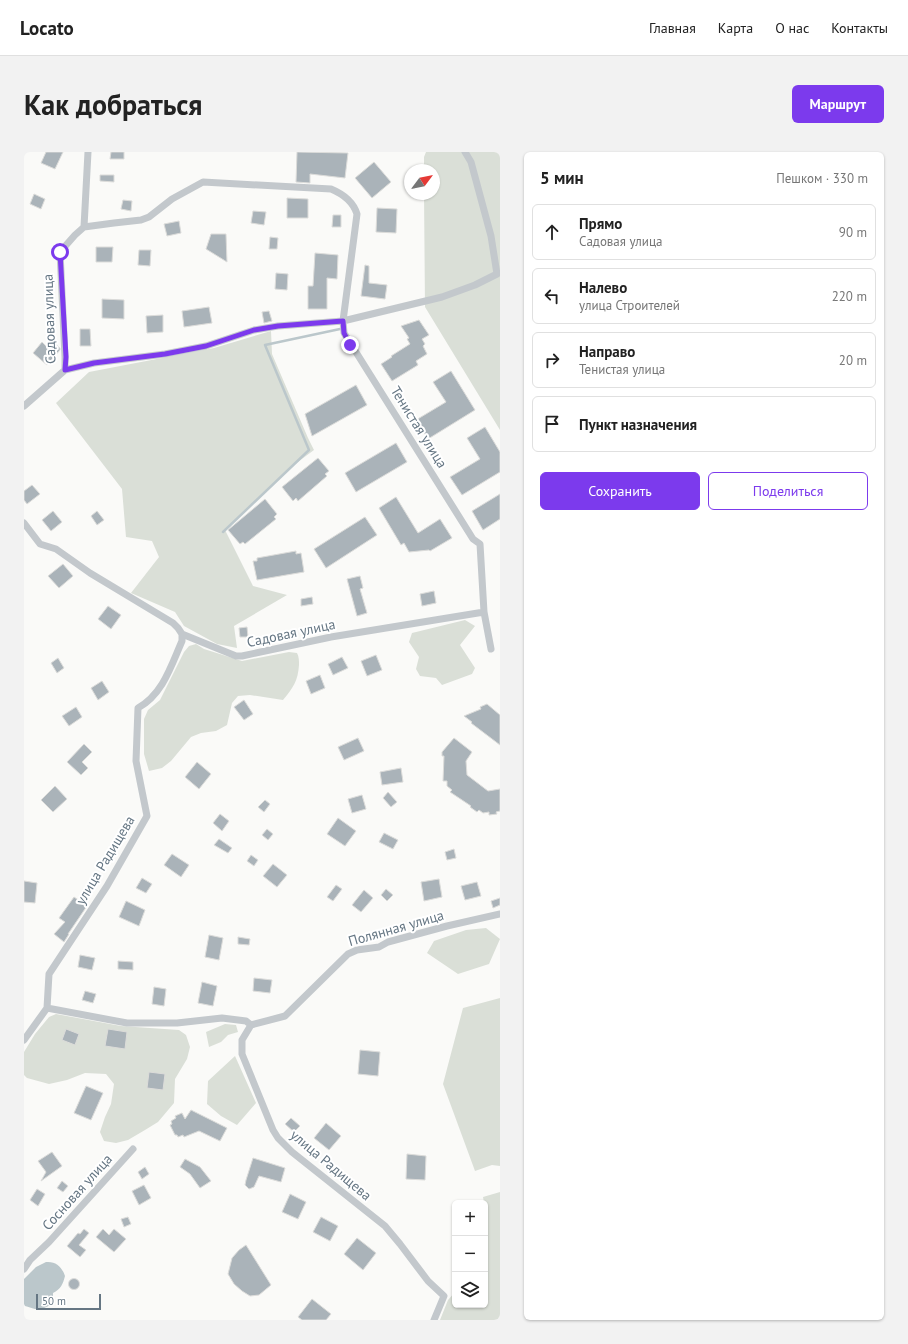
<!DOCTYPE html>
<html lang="ru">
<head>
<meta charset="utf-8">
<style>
	body { margin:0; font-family:"PT Sans",sans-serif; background:#f2f2f2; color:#222 }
	.controls { position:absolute; right:12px; bottom:12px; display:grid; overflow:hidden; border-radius:6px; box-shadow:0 1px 3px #0004 }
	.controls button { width:36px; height:36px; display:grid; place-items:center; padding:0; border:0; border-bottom:1px solid #e0e0e0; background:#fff; color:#222; font:20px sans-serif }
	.compass { position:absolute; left:380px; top:12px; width:36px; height:36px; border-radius:50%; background:#fff; box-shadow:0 1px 3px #0004; rotate:58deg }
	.scale { position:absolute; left:12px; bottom:10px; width:65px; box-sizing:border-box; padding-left:4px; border:2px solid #657683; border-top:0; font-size:11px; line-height:14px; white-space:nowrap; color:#657683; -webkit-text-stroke:3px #fff; paint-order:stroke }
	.stop { position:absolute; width:12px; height:12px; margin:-9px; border:3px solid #7c3aed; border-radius:50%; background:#fff }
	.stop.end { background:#7c3aed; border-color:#fff; box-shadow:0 1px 4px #0008 }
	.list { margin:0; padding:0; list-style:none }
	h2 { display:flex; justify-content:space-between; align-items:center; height:52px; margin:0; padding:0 16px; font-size:17px }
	h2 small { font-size:13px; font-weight:400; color:#767676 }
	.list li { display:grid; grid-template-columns:26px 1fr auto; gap:12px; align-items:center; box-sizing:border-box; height:56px; margin:0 8px 8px; padding:0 8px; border:1px solid #e0e0e0; border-radius:6px }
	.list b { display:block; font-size:15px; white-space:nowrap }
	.list p { margin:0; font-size:13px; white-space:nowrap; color:#767676 }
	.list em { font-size:13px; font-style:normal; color:#767676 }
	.actions { display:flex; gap:8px; padding:12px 16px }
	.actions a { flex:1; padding:9px 0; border:1px solid #7c3aed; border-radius:6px; text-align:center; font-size:14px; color:#7c3aed }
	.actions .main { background:#7c3aed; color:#fff }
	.icon { flex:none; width:22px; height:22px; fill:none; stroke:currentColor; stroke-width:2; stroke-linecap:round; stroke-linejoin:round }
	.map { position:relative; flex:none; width:476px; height:1168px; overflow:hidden; border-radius:6px }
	header { display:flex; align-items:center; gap:24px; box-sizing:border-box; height:56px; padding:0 20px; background:#fff; border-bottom:1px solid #e0e0e0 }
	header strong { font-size:19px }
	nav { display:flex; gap:22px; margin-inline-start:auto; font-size:14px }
	.intro { display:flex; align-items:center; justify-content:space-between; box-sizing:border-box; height:96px; padding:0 24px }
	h1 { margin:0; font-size:28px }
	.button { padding:10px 18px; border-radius:6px; background:#7c3aed; color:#fff; font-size:14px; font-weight:700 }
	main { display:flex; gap:24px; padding:0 24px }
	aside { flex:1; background:#fff; border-radius:6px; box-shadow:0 1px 3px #0004 }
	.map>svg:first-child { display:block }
	.green { fill:#dadfd7 }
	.water { fill:#bbc7cb }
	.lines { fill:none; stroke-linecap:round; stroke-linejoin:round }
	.stream { stroke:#bbc7cb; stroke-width:2.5 }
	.building { fill:#aab3b9; stroke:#dcdcda }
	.street { stroke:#c3c8cc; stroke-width:7 }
	.route { stroke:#7c3aed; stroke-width:5 }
	.labels { text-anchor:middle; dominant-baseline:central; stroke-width:4; stroke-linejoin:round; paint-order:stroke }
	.street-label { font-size:14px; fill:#657683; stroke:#fff }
</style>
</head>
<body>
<header>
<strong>Locato</strong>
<nav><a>Главная</a><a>Карта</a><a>О нас</a><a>Контакты</a></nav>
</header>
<div class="intro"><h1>Как добраться</h1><a class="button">Маршрут</a></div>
<main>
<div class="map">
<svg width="476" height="1168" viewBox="0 0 476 1168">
	<rect width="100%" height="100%" fill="#fafaf8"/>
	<!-- green -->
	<path class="green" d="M402,0H476V278L401,155L400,42H410V18H400V5Z
		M247,179L248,202L284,286L290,298L267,315L201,378L229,434L263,443L210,474L213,496L193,492L160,474L151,460L107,441L135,405L128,389L102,385L98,337L32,251L65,220L190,196Z
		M441,468L451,474L436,493L451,516L448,522L418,533L412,526L396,524L392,517L395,505L385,490L388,481Z
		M172,492L180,497L218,509L265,500L273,501C275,505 275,508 275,513C274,529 269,536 259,548L226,543L214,544L208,551L203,573L192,579L177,581L167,585L147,609L138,616L125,619L120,602V567L124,558L136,548L160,500L165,494Z
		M462,776L476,787L465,812L434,822L403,801L410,789L442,778Z
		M476,846V1014L468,1013L451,1019L419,932L439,856Z
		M32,862L97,874L155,878L162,883L166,895L163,907L151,927L150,951L134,970L121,978L104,988L92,991L80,989L76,980L81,965L87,952L90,932L82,922L61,921L43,928L25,932L3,926L0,923V900L11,882L25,865Z
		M201,872L212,873L214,880L204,883L197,890L185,895L182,880Z
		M211,904L232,951L213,973L197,964L183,952L184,929Z
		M476,1040V1168H416L424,1148L431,1140V1153H461L462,1059L461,1051H460L459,1045Z"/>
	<!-- water -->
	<path class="water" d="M22,1110C32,1109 38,1115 41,1124C39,1132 37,1137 29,1141V1146L30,1151C25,1154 18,1158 11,1157C7,1156 5,1155 1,1154L0,1152V1127L12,1115Z"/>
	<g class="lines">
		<!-- stream -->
		<path class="stream" d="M199,380L285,298L241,193L316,177"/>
	</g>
	<!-- building -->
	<path class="building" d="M22,0H39L31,17L17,11Z
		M87,0H100V7H86Z
		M273,0L324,1L321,26L286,22V31L272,30Z
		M350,10L367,30L348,46L331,26Z
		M76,23H90V30L76,29Z
		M10,42L21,47L17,57L6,52Z
		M263,46L284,47V66H263Z
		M99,48L108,49L107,59L97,57Z
		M353,56L373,57L372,81L352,80Z
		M229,59L242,60L240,73L227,71Z
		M309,63H317V75H308Z
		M155,69L157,81L143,84L140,72Z
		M187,82H202L203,110L182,97Z
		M246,85L254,86L253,97H245Z
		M72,95H89L88,110H72Z
		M115,98H127L126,114L114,113Z
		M291,101L314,103L313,127L303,126V157H284V134H289Z
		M341,113L345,114V131L363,133L361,147L337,144Z
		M252,121L264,122L263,138L251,137Z
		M78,147L100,148V167L78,166Z
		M185,155L188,171L160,175L158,159Z
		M245,159L248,169L240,171L238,160Z
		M139,163V180L123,181L122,164Z
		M395,168L405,183L398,187L401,192L399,194L403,202L392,209L394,213L368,229L357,212L368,205L367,204L386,192L383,187L385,186L377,174Z
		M56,177H66L67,194H56Z
		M26,188L36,196V198L23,213L9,201L18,190L22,194Z
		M427,219L451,258L404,287L392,268L422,250L409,230Z
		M332,233L343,253L288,284L281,262Z
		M461,275L476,300V320L438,343L426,325L456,307L443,286Z
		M372,291L383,310L332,340L321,321Z
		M294,306L305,319L301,322L303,324L274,349L272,346L269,349L258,335Z
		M8,333L16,342L3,352L0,348V339Z
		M476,342V367L459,378L448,359Z
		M372,345L394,381L416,367L428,386L406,399L405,398L385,400L380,391L377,393L355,356Z
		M241,347L253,362L250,365L252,367L221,392L219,390L216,392L204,378Z
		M29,359L38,370L27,379L18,368Z
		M73,359L80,368L73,373L67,364Z
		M341,365L353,383L302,416L290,397Z
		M272,399V402L277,401L280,420L233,428L229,409H233V406Z
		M39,412L49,424L35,436L24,424Z
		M336,424L339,436L336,437L343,461L333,464L323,427Z
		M410,439L412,451L398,454L396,442Z
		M288,445L289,452L277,454V447Z
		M84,454L97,463L87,477L74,467Z
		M223,475L224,485H216L215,476Z
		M352,503L358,518L343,524L337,509Z
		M318,505L324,516L309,523L304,512Z
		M34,506L40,516L33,521L27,511Z
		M296,523L301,536L287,542L282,529Z
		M78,529L85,540L74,548L67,536Z
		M220,548L229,562L220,568L210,555Z
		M463,552L476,563V593L447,571L448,570L440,564L457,557L456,555Z
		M52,555L58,565L45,574L38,564Z
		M334,586L340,599L320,608L314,595Z
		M430,586L448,600L442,609L443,623L464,639L476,637V659L472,660L473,662L465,663V660L459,661L455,658L453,660L446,655L447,654L426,640L428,638L423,634V629H419L420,604H418V600Z
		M60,592L68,600L58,610L64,616L57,623L43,610Z
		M173,610L187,622L175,637L161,625Z
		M377,616L379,630L358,633L356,620Z
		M31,634L43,647L29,660L17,648Z
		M364,640L373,650L367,655L359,646Z
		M338,643L342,657L328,661L324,647Z
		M241,648L246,652L240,660L234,655Z
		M196,662L205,669L198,679L189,671Z
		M314,666L332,679L321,694L303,682Z
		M243,677L249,682L244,688L238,683Z
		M360,681L374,688L369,697L355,690Z
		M195,687L208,696L204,701L190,693Z
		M430,697L432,706L423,708L421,700Z
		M148,702L165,713L157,725L140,713Z
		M227,703L234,708L230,714L223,709Z
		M249,712L263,723L253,735L239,724Z
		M118,726L128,732L122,741L112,736Z
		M415,727L418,745L400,749L397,730Z
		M0,729L13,731L11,751L0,750Z
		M453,730L457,744L441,748L437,734Z
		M312,733L318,737L309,749L303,745Z
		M362,737L369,743L363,749L357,743Z
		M340,738L349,746L337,760L328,753Z
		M50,745L63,754L44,782H45L40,790L30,782L41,770L35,766Z
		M476,746V753L469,756L467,749Z
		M102,749L121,758L115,774L95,765Z
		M185,783L199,786L195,808L181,805Z
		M214,785L226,787L225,793L214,792Z
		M56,803L71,806L68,818L54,815Z
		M94,809L109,810V818L94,817Z
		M230,826L248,828L246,841L229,839Z
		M178,830L193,834L189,854L174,851Z
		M130,835L142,837L140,854L128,852Z
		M61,839L72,842L69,851L58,848Z
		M42,877L55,882L51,893L38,888Z
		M84,877L103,880L101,897L81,894Z
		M336,898L356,900L354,924L334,922Z
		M125,920L141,922L139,938L123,936Z
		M62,934L79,941L67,968L50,961Z
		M167,958L203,976L196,989L175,979L160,985L159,983L154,985L153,983H151L146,973L148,972L147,969L152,966L151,964L158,961L161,967Z
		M267,966L276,974L270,980L261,972Z
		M302,971L317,984L305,998L290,986Z
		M28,1000L38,1014L17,1029L22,1020L14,1009Z
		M383,1002L402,1004L401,1028L382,1027Z
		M229,1006L261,1016L257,1030L235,1024L230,1035L225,1037L221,1033L222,1028Z
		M161,1007L176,1015L187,1029L176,1036L166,1022L156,1015Z
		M121,1015L125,1022L118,1027L114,1020Z
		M38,1029L44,1034L39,1040L33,1036Z
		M120,1033L127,1046L115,1053L108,1039Z
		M13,1037L21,1042L14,1054L6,1048Z
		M266,1042L282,1050L274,1067L258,1060Z
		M104,1065L107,1072L100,1075L97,1067Z
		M297,1065L314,1074L306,1089L289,1080Z
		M60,1077L65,1081L55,1093L62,1098L56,1105L43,1094L54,1081L56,1082Z
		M79,1077L85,1083L90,1077L102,1087L90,1100L72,1085Z
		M333,1086L352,1101L339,1118L320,1102Z
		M222,1093L247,1133L235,1143L226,1144L218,1139L210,1132L204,1122L208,1106L215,1098Z
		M44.5 1132a5.5 5.5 0 1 1 11 0a5.5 5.5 0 1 1-11 0Z
		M288,1147L307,1162L302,1168H278L274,1165Z"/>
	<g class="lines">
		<!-- street -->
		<path class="street" d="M60,75L90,71L117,68L125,65L148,47L179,30L307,37C319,42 329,49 333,62L319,169L320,181L449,387L456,392L460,460L467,497
			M41,218L70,211L141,202L182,194L230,178L254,174L319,169L418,145L451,133L473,122L467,84L447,10L441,0
			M0,254L41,218V205L36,100L51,83L60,75L64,0
			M0,371L16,392L32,397L66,421L149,471L154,476L158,482L212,504H218L307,485L460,460
			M23,856L103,871H153L198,866L222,869L227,873L218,888V902L249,978L254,986L268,1000L361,1074L376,1092L404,1129L420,1144L410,1168
			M227,873L261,864L324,802L333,798L355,795L364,790L423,774L476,762
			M0,888L23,856L25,822L83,734L123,664L112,609L114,556C139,542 147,514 158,489V482
			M0,1117L6,1108L25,1090L109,997"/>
	</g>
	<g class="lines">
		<!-- route -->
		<path class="route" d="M36,100L42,205L41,218L70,211L141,202L182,194L230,178L254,174L319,169L320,181L326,193"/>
	</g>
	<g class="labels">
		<!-- street labels -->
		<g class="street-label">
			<text transform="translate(25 167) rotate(-92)">Садовая улица</text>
			<text transform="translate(395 275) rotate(58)">Тенистая улица</text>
			<text transform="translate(267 481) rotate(-12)">Садовая улица</text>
			<text transform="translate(81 708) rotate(-59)">улица Радищева</text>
			<text transform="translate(372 776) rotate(-16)">Полянная улица</text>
			<text transform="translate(307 1013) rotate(40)">улица Радищева</text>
			<text transform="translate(53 1040) rotate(-48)">Сосновая улица</text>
		</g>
	</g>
</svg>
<div class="controls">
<button>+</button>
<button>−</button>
<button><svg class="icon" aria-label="layers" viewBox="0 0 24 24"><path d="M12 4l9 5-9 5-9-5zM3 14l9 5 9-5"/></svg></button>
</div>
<svg class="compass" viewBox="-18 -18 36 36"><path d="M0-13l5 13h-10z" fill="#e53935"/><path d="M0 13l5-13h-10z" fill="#767676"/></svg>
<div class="scale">50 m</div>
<div class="stop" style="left:36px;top:100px"></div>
<div class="stop end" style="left:326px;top:193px"></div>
</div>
<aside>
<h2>5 мин<small>Пешком · 330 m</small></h2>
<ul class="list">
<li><svg class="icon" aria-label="ahead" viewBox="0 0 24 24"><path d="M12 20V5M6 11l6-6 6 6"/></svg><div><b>Прямо</b><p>Садовая улица</p></div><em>90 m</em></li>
<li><svg class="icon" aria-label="left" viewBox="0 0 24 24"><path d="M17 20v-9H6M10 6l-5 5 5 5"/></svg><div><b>Налево</b><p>улица Строителей</p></div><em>220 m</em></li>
<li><svg class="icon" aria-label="right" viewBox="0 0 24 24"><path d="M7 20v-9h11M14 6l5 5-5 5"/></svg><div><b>Направо</b><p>Тенистая улица</p></div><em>20 m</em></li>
<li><svg class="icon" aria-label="arrive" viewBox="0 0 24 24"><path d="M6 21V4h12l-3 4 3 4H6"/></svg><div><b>Пункт назначения</b></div></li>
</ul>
<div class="actions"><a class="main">Сохранить</a><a>Поделиться</a></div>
</aside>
</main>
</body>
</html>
